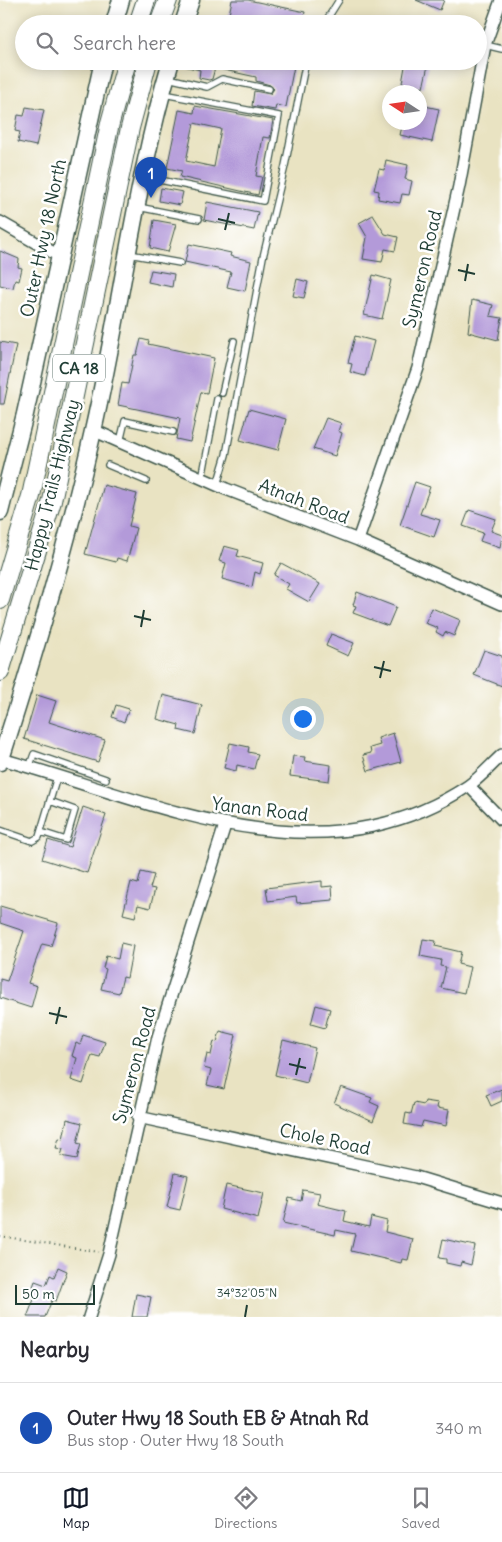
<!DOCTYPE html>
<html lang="en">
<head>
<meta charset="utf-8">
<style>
	body { margin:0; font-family:Delius,sans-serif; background:#f2f2f3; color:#2b2b33 }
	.compass { position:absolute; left:382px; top:85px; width:45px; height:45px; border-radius:50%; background:#fff; box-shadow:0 2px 12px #0003; rotate:282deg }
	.scale { position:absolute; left:15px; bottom:12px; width:80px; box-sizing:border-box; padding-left:5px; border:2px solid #1f3d34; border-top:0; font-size:14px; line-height:18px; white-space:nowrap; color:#1f3d34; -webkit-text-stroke:4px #fff; paint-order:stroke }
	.you { position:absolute; left:302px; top:718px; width:18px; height:18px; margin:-12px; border:4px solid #fff; border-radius:50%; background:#1a73e8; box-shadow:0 0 0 8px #1a73e833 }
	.badge { display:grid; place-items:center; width:32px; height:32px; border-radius:50%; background:#111827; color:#fff; font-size:16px; font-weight:700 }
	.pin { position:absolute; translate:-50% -41px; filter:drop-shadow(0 1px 2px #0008) }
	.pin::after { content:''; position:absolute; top:26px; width:18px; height:15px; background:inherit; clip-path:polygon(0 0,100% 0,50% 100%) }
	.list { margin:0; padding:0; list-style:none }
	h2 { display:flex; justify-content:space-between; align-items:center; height:65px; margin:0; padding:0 20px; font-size:21px }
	h2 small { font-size:16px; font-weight:400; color:#7c7c81 }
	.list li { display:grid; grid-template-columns:32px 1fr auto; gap:15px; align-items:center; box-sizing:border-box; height:90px; padding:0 20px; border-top:1px solid #e1e1e2 }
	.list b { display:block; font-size:19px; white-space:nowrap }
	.list p { margin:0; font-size:16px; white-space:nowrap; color:#7c7c81 }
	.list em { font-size:16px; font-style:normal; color:#7c7c81 }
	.icon { flex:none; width:28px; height:28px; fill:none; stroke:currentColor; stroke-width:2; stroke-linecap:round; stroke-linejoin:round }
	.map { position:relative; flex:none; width:502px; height:1317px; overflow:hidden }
	.search { position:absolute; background:#fff; box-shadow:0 2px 12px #0003; left:15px; right:15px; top:15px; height:55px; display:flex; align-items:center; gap:12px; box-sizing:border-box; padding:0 18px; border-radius:28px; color:#7c7c81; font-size:19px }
	.sheet { height:155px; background:#fff }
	nav { display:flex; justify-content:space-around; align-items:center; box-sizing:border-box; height:70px; border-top:1px solid #e1e1e2; background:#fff; font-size:14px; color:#7c7c81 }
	nav a { display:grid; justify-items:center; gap:2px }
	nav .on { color:#111827 }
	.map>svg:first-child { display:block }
	.building { fill:#b39ad9; fill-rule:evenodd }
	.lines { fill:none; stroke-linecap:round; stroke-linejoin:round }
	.lane-casing { stroke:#3d5649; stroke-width:8 }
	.street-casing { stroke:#3d5649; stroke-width:14 }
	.secondary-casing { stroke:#3d5649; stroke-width:19 }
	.primary-casing { stroke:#3d5649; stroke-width:20 }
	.path { stroke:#3d5649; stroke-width:2; stroke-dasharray:1 4; stroke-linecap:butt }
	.lane { stroke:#fff; stroke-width:5.5 }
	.street { stroke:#fff; stroke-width:11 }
	.secondary { stroke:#fff; stroke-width:16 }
	.primary { stroke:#fff; stroke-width:18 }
	.ticks { fill:none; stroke:#1f3d34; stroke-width:2 }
	.labels { text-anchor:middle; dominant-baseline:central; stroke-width:5; stroke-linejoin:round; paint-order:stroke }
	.shield { fill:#fff; stroke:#627771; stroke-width:1 }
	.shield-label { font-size:16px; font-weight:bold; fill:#1f3d34 }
	.street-label { font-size:18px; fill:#1f3d34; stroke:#fff }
	.ticks-label { font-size:12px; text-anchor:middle; fill:#1f3d34; stroke:#fff; stroke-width:5; stroke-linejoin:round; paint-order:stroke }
</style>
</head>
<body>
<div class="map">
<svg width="502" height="1317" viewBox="0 0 502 1317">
	<rect width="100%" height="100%" fill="#fff"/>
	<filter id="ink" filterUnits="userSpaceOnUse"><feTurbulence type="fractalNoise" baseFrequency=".02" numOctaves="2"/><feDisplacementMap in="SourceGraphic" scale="10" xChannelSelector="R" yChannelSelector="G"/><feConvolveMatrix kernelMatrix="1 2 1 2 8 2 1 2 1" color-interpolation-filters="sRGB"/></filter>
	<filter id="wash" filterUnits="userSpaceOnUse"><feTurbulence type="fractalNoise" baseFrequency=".0096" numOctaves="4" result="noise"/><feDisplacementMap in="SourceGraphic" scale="20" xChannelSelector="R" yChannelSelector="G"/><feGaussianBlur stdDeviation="1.12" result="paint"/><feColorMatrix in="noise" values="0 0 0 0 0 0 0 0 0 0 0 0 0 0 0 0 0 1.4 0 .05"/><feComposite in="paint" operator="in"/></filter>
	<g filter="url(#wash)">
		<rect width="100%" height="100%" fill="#e9e3c2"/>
		<g id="blocks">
			<!-- building -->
			<path class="building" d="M232,0H248L305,12L302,24H269L242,18L241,24H227Z
				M416,0H444L440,10Z
				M181,61H295L286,107L276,105L275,110L252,106L254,91L270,94L274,89L270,85L256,81V77L215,68L212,79L209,80L199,78L200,70L180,65Z
				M406,61H429L423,88L402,83Z
				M420,105L439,109L432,142L400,135L403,122H420Z
				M195,106L273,120L270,138L263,137L256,176L262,177L258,195L180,177L182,171L167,168L179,110L194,113ZM194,123L221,129L214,167L186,161Z
				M26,107L44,110L36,146L18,142L20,132L15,131L18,115L24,116Z
				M386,160L408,165L405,179L412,181L409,195L402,194L400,203L378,199L379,191L374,190L379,169L384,170Z
				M161,188L183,192L180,205L159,201Z
				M207,202L258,212L254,230L204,220Z
				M373,215L385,234L398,237L395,251L385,249L382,262L363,259L367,237L359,223Z
				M154,220L176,224L168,252L150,248Z
				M189,244L231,253L230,256L251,261L245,291L227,287L231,272L185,262Z
				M0,251L19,259L18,267L22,268L19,281L15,280L13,288L0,285Z
				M151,270L174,274L172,287L148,282Z
				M373,275L391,280L382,319L364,315Z
				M297,279L308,282L304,298L293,296Z
				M472,300L493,305L490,316L502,318L498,340L468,332Z
				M355,336L374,341L365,376L350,372L352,364L348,363Z
				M141,339L149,341L148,344L214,358L207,393L201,392L190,442L176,439L180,418L118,405L122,383L128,384L134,355H137Z
				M0,342L16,345L4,404H0Z
				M249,409L286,419L278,450L240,440Z
				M326,418L341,423L338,431L342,433L335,456L313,449Z
				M415,482L430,487L420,514L440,520L434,537L400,525Z
				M104,485L137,494L129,526L136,528L127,561L117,558L116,562L85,554Z
				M469,510L496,519L491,531L502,535L500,548L480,541L483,533L463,526Z
				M224,546L239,550L237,556L263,563L260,574L255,572L252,587L222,579L226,563L219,561Z
				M281,563L320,584L309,602L286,589L289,584L274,575Z
				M357,592L396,607L388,626L353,613L356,606L353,605Z
				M432,608L460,620L454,636L445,632L443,636L436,632L438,628L425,623Z
				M331,634L354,643L348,656L326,646Z
				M484,650L502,656V686L474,675Z
				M37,695L56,701L49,722L105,740L98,762L24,739Z
				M163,695L202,705L195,734L178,730L179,725L157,719Z
				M116,705L129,709L124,722L112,717Z
				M393,733L401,762L368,771L363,755L371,753L370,748L380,745L378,738Z
				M230,743L249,747L248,752L258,754L254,769L237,765L236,771L224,768Z
				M293,756L305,757L304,761L331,765L329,781L290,776Z
				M83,807L106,815L87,873L42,859L48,840L70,847Z
				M141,872L154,875L150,888L155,889L150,908L138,905L135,917L123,914L131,882L138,884Z
				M322,881V887L332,886L333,900L297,903L296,897L268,901L266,888Z
				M0,906L58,923L51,946L42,944L28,983L37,986L31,1008L0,998V979L7,981L24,931L0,923Z
				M423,939L436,941L435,946L461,952L458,964L470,967L464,993L441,988L446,967L440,966L441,960L420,956Z
				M121,943L133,946L127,978L123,977L119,993L101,989L106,969L103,968L106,956L118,959Z
				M316,1005L330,1009L325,1028L311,1024Z
				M220,1031L236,1035L224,1089L207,1085L211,1070L204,1068L207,1054L211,1055L214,1041L217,1042Z
				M83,1035L105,1042L100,1057L92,1055L83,1084L71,1080L77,1058L72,1056L76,1043L80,1045Z
				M283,1040L315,1048L307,1083L275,1075Z
				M341,1087L372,1098L370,1102L379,1106L373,1121L334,1103Z
				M502,1089V1101L491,1106L486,1095Z
				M425,1101L438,1103L437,1108L449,1110L446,1126L423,1121L421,1127L404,1124L406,1113L411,1114L414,1103L424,1105Z
				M67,1119L82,1123L77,1143L81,1144L77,1159L61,1156L63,1149L56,1148L59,1138L63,1139Z
				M175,1173L188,1176L180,1210L167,1207Z
				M226,1185L264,1193L258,1219L221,1209Z
				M303,1190L320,1193L317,1204L346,1211L344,1221L369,1227L371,1217L387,1221L385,1232L413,1239L408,1260L402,1259L401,1263L351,1251L355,1234L336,1230L335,1235L283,1223L289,1198L301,1201Z
				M443,1239L475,1246L471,1265L461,1262L460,1266L446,1263V1259L439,1258Z
				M58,1267L67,1271L56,1301L52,1300L45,1317H27L35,1297L30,1295L35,1281L46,1285L50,1275L54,1277Z
				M136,1294L151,1297L147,1317H132Z"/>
		</g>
	</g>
	<g filter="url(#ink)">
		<use href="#blocks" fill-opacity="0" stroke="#3d5649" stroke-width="1"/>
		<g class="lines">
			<!-- lane casing -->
			<g class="lane-casing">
				<path id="lane" d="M324,24L339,0
					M485,45L502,49
					M168,78L207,87L222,79L269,89
					M145,177L263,201L279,116L164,94
					M138,207L199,219
					M129,254L180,263
					M222,393L234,341
					M120,442L125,421L173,432
					M108,465L146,481
					M202,479L217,399
					M217,485L226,455L263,257L285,166L306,61
					M29,768L34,754L106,779
					M0,830L32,841L39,837L57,777
					M41,832L66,840L75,810L50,801"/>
			</g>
			<!-- street casing -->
			<g class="street-casing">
				<path id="street" d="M0,222L59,256
					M93,430L226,489L358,540L502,604
					M358,540L418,368L459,186L485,45L501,0
					M1,759C154,801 318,885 468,786C480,778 491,765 502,755
					M469,786L502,820
					M138,1117L416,1177L502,1203
					M89,1317L109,1254L158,1037L225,825"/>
			</g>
			<!-- secondary casing -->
			<g class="secondary-casing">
				<path id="secondary" d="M114,24L121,0
					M183,24L191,0
					M0,512L25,414L103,61
					M0,762C35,653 68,543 93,431C121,308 135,182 171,61"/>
			</g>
			<!-- primary casing -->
			<g class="primary-casing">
				<path id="primary" d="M138,24L146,0
					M159,24L168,0
					M0,600L31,496L110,123L127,61
					M0,672L52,501L130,128L148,61"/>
			</g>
			<!-- path -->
			<path class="path" d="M0,1236L99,1252"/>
			<!-- lane -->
			<use href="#lane" class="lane"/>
			<!-- street -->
			<use href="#street" class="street"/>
			<!-- secondary -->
			<use href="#secondary" class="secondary"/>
			<!-- primary -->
			<use href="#primary" class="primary"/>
		</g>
	</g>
	<!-- ticks -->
	<path class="ticks" d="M218,219L235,223M225,230L229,213M458,270L475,274M465,281L468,264M134,616L151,620M141,627L144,610M374,667L391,671M380,678L384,661M49,1013L67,1017M56,1024L60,1007M289,1064L306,1068M296,1075L300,1058M245,1317L247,1305"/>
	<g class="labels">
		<!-- shield labels -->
		<rect class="shield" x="53" y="354.5" width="52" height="27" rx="4"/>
		<g class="shield-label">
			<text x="79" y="368">CA 18</text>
		</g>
		<!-- street labels -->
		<g class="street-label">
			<text transform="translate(43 238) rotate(-78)">Outer Hwy 18 North</text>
			<text transform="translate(422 269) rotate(-77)">Symeron Road</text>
			<text transform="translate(52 485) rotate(-76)">Happy Trails Highway</text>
			<text transform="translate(304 501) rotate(21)">Atnah Road</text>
			<text transform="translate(260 809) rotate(7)">Yanan Road</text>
			<text transform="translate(134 1065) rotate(-75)">Symeron Road</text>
			<text transform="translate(325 1139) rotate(12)">Chole Road</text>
		</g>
	</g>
	<g class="ticks-label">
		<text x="247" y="1297">34°32'05"N</text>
	</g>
</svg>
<svg class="compass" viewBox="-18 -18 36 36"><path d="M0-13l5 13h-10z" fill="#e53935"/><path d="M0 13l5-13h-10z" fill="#7c7c81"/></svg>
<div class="scale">50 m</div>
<div class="you"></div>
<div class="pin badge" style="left:151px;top:198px;background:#1a4fb4">1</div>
<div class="search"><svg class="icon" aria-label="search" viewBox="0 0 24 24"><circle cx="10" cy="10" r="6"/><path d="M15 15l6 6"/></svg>Search here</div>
</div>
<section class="sheet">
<h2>Nearby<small></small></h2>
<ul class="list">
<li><span class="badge" style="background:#1a4fb4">1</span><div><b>Outer Hwy 18 South EB &amp; Atnah Rd</b><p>Bus stop · Outer Hwy 18 South</p></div><em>340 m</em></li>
</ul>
</section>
<nav>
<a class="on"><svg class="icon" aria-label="map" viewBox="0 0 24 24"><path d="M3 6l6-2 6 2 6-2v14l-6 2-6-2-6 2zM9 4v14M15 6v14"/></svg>Map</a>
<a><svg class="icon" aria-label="directions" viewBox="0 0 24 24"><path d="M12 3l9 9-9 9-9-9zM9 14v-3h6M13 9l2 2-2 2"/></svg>Directions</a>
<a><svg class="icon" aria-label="saved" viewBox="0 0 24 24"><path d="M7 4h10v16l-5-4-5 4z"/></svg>Saved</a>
</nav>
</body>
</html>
